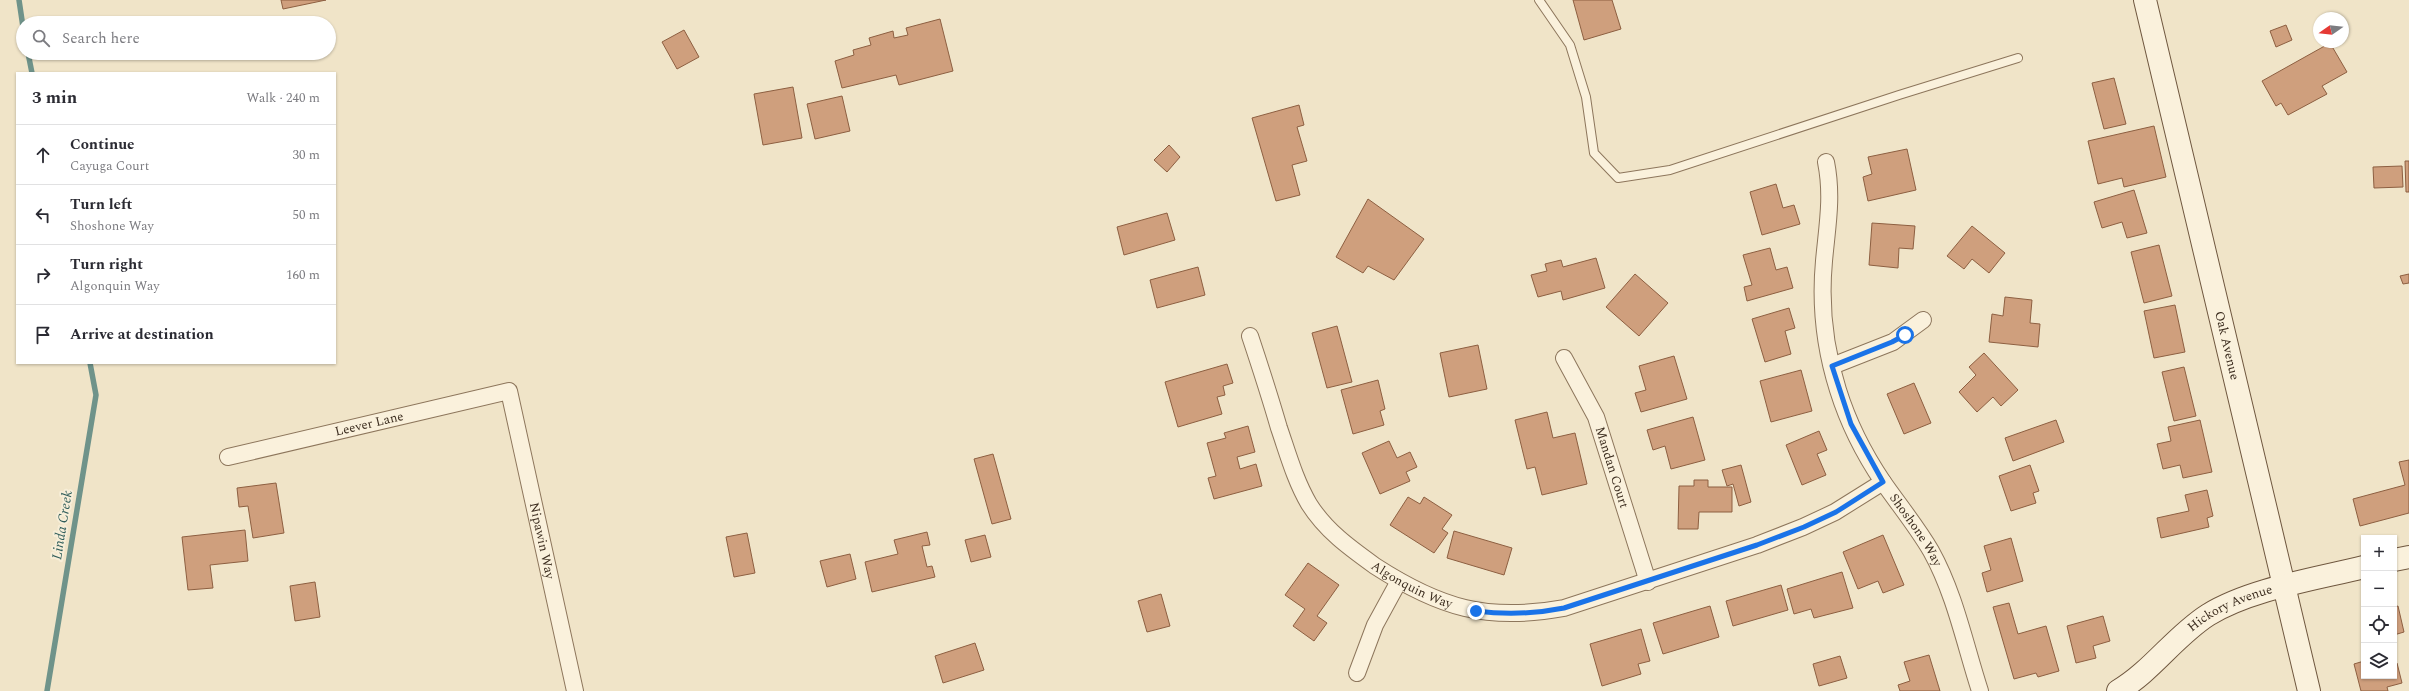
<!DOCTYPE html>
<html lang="en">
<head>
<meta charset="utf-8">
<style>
	body { margin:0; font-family:Spectral,serif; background:#f7f7f7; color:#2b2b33 }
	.controls { position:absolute; right:12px; bottom:12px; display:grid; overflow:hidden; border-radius:0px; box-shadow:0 1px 3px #0004 }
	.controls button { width:36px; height:36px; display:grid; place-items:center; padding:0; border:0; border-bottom:1px solid #e1e1e2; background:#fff; color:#2b2b33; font:20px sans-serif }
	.compass { position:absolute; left:2313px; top:12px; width:36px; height:36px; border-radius:50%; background:#fff; box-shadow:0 1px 3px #0004; rotate:256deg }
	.stop { position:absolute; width:12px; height:12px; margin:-9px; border:3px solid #1a73e8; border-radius:50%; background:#fff }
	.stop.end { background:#1a73e8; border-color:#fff; box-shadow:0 1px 4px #0008 }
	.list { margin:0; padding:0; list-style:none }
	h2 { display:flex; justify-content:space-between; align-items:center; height:52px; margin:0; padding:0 16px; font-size:17px }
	h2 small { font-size:13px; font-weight:400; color:#7c7c81 }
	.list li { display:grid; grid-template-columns:26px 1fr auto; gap:12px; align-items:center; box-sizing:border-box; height:60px; padding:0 16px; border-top:1px solid #e1e1e2 }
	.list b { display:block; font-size:15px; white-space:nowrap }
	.list p { margin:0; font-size:13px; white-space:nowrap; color:#7c7c81 }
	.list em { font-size:13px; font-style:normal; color:#7c7c81 }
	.icon { flex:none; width:22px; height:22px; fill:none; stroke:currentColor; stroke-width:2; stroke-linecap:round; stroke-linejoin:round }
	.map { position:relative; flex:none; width:2409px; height:691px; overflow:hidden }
	.search { position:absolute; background:#fff; box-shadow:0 1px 3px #0004; left:16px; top:16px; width:320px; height:44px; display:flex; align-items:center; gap:10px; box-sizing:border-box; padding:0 14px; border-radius:22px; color:#7c7c81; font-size:15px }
	.panel { position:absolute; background:#fff; box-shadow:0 1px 3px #0004; left:16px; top:72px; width:320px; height:292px; border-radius:0px }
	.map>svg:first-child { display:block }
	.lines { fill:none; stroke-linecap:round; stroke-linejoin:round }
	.stream { stroke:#6f938a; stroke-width:5.5 }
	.building { fill:#cf9f7d; stroke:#8d5f41 }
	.lane-casing { stroke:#8d765c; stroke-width:10 }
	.street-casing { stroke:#8d765c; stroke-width:18 }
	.secondary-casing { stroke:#6f573f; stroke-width:24 }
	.lane { stroke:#faf1dc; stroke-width:8 }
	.street { stroke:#faf1dc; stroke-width:16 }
	.secondary { stroke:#faf1dc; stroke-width:22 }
	.route { stroke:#1a73e8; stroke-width:5 }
	.labels { text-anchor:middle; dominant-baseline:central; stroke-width:4; stroke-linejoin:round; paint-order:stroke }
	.street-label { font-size:13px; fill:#3d2e20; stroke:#f7eed8 }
	.water-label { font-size:14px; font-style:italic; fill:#2f5d5a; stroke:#f7eed8 }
</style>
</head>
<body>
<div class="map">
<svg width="2409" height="691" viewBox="0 0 2409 691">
	<rect width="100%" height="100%" fill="#f0e4c8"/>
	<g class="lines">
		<!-- stream -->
		<path class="stream" d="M19,0L23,27
			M28,53L32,73
			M47,691L96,395L90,363"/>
	</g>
	<!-- building -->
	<path class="building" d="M281,0H326L283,9Z
		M1573,0H1612L1621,29L1584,40Z
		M940,19L953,71L899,85L896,75L842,88L835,61L854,55L853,50L871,45L869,38L893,31L894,38L908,35L906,28Z
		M2286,25L2292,40L2276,47L2270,31Z
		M684,30L699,57L677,69L662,42Z
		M2330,43L2347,72L2322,86L2327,94L2288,115L2281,103L2276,106L2262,81Z
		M2114,78L2126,124L2104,129L2092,83Z
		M793,87L802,138L763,145L754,94Z
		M842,96L850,131L815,139L807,104Z
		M1299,105L1304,125L1297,127L1307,161L1292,165L1300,195L1276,201L1252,118Z
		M2154,126L2166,177L2124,187L2122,178L2098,184L2088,141Z
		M1169,145L1180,157L1167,172L1154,160Z
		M1907,149L1916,190L1868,201L1863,177L1872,174L1868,157Z
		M2405,161H2409V192H2406Z
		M2402,166L2403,187L2374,188L2373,167Z
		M1776,184L1783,208L1794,205L1800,224L1762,235L1750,192Z
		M2134,190L2147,233L2127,238L2122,222L2102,228L2094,202Z
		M1368,199L1424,239L1394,280L1368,266L1363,273L1336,257Z
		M1167,213L1175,240L1124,255L1117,227Z
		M1872,223L1915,226L1913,249L1899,248L1898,268L1869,265Z
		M1972,226L2005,253L1989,273L1972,259L1964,269L1947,256Z
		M2159,245L2172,296L2144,303L2131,252Z
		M1770,248L1776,270L1787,267L1793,288L1747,301L1744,287L1752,285L1743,255Z
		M1596,258L1605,288L1563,300L1561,291L1538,297L1531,275L1547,271L1545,264L1561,260L1563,267Z
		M1198,267L1205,295L1157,308L1150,280Z
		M1635,274L1668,303L1639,336L1606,307Z
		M2409,274V283L2403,284L2400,276Z
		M2005,297L2032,300L2030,323L2040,324L2038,347L1989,342L1992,314L2003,316Z
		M2175,305L2185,352L2154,358L2144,311Z
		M1789,308L1795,328L1785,331L1791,354L1765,362L1752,319Z
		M1337,326L1352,382L1327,388L1312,333Z
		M1478,345L1487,389L1449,397L1440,353Z
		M1984,353L2018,390L2001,406L1993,397L1977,412L1959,392L1976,375L1969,367Z
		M1674,356L1687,399L1641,412L1635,393L1646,390L1639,366Z
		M1227,364L1233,383L1223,386L1225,395L1217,397L1222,414L1178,427L1165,382Z
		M2184,367L2196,416L2174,421L2162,372Z
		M1801,370L1812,411L1771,422L1760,381Z
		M1378,380L1385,409L1380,411L1384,425L1353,434L1341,390Z
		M1914,383L1931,423L1904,434L1887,394Z
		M1547,412L1553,438L1575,433L1587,484L1542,495L1535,467L1527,469L1515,420Z
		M1693,417L1705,460L1671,469L1665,446L1653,450L1647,430Z
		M2056,420L2064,442L2013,461L2005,438Z
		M2200,420L2212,472L2183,478L2180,465L2163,469L2157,444L2171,441L2168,427Z
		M1248,426L1255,452L1237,457L1240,469L1256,464L1262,486L1214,499L1208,478L1216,476L1207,443L1226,438L1224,433Z
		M1819,431L1827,450L1817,454L1826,475L1802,485L1786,445Z
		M1389,441L1397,458L1410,452L1417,467L1406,472L1410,481L1380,494L1362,453Z
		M993,454L1011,519L992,524L974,459Z
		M2409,460V513L2360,526L2353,499L2405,485L2399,462Z
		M1741,465L1751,502L1739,506L1733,484L1727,486L1722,470Z
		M2030,465L2039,491L2033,493L2036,503L2011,511L1999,476Z
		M1694,480H1708V487H1732V512H1699L1698,529H1678L1679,486H1694Z
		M276,483L284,533L253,538L248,506L239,507L237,488Z
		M2207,490L2213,516L2207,518L2209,527L2161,538L2157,518L2189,511L2185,495Z
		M1408,497L1420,504L1424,497L1452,515L1442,529L1448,533L1434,553L1390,525Z
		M245,530L248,561L210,565L213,588L188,590L182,537Z
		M1454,531L1512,548L1504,575L1447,558Z
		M927,532L930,545L922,546L927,567L932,566L935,577L872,592L865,562L898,554L894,540Z
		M747,533L755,573L734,577L726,537Z
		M985,535L991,557L971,562L965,540Z
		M1883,535L1904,585L1883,593L1878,581L1858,589L1843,552Z
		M2011,538L2023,581L1987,592L1982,573L1991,570L1984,546Z
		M850,554L856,579L827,587L820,561Z
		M1308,563L1339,585L1317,616L1327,623L1314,641L1293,626L1305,609L1285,595Z
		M1842,572L1853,608L1814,618L1811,609L1794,614L1787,589Z
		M315,582L320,617L295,621L290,586Z
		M1781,585L1788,610L1733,626L1726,601Z
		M1161,594L1170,626L1147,632L1138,601Z
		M2009,603L2018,634L2046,626L2059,671L2038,677L2036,673L2014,679L1993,607Z
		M1710,606L1719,637L1663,654L1653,623Z
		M2398,606L2404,632L2394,635V607Z
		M2103,616L2110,641L2093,646L2096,658L2076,663L2067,626Z
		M1641,629L1650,661L1638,664L1641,674L1602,686L1590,644Z
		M975,643L984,670L943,683L935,656Z
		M1929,655L1940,691H1900L1898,685L1910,681L1904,662Z
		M1840,656L1847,678L1819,686L1813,664Z
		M2364,661V676H2394V663H2397L2402,683L2387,687L2388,691H2361L2354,664Z"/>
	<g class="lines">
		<!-- lane casing -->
		<g class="lane-casing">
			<path id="lane" d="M1539,0L1570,45L1586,97L1594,153L1618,178L1670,170L1899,95L2018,58"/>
		</g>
		<!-- street casing -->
		<g class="street-casing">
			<g id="street">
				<path id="s1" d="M1826,162C1833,197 1827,227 1824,261C1820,304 1825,349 1838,390C1848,422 1864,454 1883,482C1899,505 1917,527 1931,551C1955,594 1965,645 1980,691"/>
				<path id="s2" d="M1250,336C1260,366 1270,397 1279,428C1288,454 1295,480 1309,504C1326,531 1350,548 1375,566C1440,608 1487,622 1564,608L1757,545L1803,527L1835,512L1883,482"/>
				<path id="s3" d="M1564,358L1596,417L1648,582"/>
				<path d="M1832,366L1893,342L1923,320"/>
				<path id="s4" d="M228,457L509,391L575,691"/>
				<path d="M1357,673L1375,625L1399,581"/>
			</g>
		</g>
		<!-- secondary casing -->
		<g class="secondary-casing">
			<g id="secondary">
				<path id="s5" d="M2145,0L2309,691"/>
				<path d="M2394,560L2409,557"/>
				<path id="s6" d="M2118,691C2152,671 2175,636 2208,615C2250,589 2316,579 2364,567"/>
			</g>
		</g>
		<!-- lane -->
		<use href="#lane" class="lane"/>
		<!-- street -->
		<use href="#street" class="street"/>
		<!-- secondary -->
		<use href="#secondary" class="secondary"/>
	</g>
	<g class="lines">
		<!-- route -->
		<path class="route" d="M1476,611C1507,615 1534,614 1564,608L1757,545L1804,527L1836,512L1883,482L1851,424L1832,366L1892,342L1905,335"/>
	</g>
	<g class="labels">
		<!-- street labels -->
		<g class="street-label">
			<text stroke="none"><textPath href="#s5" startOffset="355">Oak Avenue</textPath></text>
			<text stroke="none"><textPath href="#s4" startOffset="145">Leever Lane</textPath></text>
			<text stroke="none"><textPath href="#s3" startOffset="120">Mandan Court</textPath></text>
			<text stroke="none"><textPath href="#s1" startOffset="391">Shoshone Way</textPath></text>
			<text stroke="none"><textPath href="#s4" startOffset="442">Nipawin Way</textPath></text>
			<text stroke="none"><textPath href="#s2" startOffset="311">Algonquin Way</textPath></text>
			<text stroke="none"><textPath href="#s6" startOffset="141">Hickory Avenue</textPath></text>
		</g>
		<!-- water labels -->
		<g class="water-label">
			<text transform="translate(62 525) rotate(-81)">Linda Creek</text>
		</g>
	</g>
</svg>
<div class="controls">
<button>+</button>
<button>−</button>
<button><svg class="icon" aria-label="locate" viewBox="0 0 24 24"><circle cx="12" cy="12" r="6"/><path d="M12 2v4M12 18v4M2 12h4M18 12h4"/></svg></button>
<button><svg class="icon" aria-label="layers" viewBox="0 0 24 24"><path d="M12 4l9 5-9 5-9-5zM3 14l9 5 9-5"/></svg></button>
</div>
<svg class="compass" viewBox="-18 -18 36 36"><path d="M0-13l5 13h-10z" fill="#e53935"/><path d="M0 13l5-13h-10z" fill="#7c7c81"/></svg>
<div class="stop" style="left:1905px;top:335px"></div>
<div class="stop end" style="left:1476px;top:611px"></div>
<div class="search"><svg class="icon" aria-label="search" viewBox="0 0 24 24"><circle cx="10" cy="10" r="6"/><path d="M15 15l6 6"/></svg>Search here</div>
<section class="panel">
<h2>3 min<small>Walk · 240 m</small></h2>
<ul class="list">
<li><svg class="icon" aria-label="ahead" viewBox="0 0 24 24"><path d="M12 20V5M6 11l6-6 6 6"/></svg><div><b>Continue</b><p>Cayuga Court</p></div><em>30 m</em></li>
<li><svg class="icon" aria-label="left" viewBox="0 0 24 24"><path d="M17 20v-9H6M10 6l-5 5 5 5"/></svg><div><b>Turn left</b><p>Shoshone Way</p></div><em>50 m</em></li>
<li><svg class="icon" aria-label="right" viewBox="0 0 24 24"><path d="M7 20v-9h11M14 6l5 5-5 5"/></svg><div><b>Turn right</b><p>Algonquin Way</p></div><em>160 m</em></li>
<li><svg class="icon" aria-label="arrive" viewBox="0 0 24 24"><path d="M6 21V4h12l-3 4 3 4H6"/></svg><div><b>Arrive at destination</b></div></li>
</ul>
</section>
</div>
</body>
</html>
